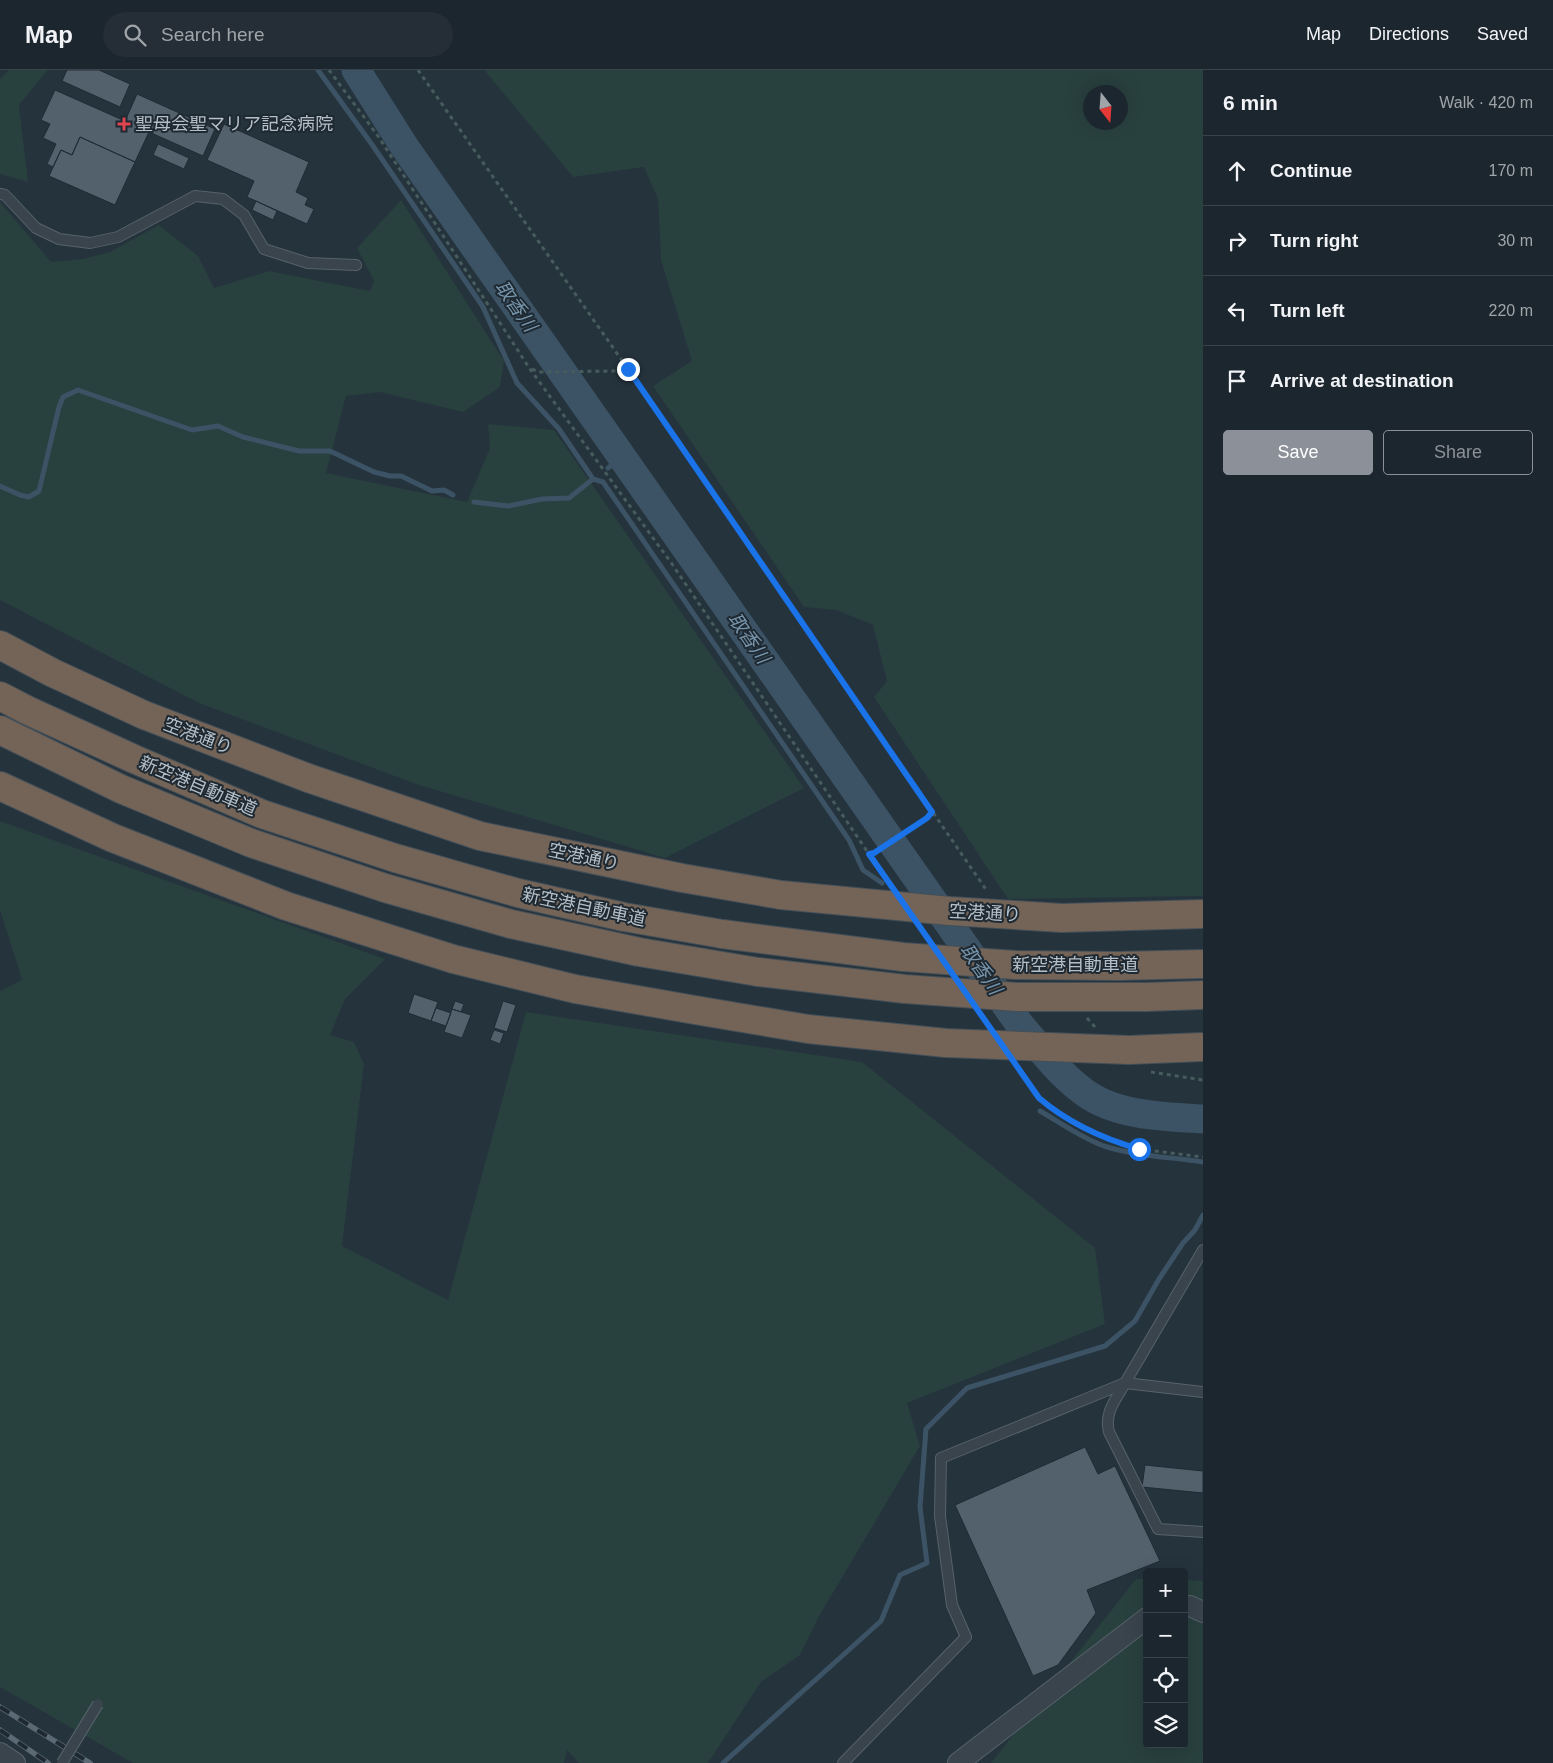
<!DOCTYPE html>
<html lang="en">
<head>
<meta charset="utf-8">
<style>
	body { margin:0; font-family:Helvetica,"Noto Sans JP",sans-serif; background:#252e36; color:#f1f3f6 }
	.controls { position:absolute; right:15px; bottom:15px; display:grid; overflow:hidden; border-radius:5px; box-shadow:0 5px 20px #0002 }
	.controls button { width:45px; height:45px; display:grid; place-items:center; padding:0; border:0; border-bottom:1px solid #3a434a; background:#1c262e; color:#f1f3f6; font:25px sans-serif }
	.compass { position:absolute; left:1083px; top:15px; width:45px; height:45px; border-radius:50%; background:#1c262e; box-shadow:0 5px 20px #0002; rotate:163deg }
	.stop { position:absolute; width:15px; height:15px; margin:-11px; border:4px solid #1a73e8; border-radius:50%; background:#fff }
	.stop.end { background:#1a73e8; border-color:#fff; box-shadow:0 1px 5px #0008 }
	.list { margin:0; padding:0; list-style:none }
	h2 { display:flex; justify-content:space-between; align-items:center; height:65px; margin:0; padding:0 20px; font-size:21px }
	h2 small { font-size:16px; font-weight:400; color:#a0a5aa }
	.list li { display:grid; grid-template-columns:32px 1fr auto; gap:15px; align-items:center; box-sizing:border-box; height:70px; padding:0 20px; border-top:1px solid #3a434a }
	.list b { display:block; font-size:19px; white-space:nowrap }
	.list em { font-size:16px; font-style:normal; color:#a0a5aa }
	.actions { display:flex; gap:10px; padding:15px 20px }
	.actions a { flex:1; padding:11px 0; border:1px solid #8c9099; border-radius:5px; text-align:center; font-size:18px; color:#8c9099 }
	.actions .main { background:#8c9099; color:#fff }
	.icon { flex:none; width:28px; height:28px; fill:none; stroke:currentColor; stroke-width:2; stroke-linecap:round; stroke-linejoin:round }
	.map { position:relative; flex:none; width:1203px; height:1693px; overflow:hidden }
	header { display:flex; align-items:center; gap:30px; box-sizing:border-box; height:70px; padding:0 25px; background:#1c262e; border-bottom:1px solid #3a434a }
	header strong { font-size:24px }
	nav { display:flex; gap:28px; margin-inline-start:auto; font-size:18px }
	.search { width:350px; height:45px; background:#252e36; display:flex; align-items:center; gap:12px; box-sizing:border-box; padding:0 18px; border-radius:28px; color:#a0a5aa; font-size:19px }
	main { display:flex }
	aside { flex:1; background:#1c262e }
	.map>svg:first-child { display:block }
	.green { fill:#28403e; fill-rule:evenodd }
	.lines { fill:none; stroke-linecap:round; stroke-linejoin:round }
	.stream { stroke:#3c5365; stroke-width:5 }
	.river { stroke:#3c5365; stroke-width:29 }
	.building { fill:#53616d; stroke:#202b34 }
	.lane-casing { stroke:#57626b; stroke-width:12 }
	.street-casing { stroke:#57626b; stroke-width:22 }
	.highway-casing { stroke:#444f58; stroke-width:30 }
	.path { stroke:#475c5c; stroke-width:3; stroke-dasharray:4 4; stroke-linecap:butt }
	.lane { stroke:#39444d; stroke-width:10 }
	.street { stroke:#39444d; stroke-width:20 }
	.highway { stroke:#736457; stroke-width:28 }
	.rail-casing { stroke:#5b6974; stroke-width:5.5 }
	.rail { stroke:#1e2932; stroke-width:4; stroke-dasharray:11; stroke-linecap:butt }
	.lane-bridge-casing { stroke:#57626b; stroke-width:12; stroke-linecap:butt }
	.highway-bridge-casing { stroke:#444f58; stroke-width:30; stroke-linecap:butt }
	.lane-bridge { stroke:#39444d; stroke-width:10 }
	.highway-bridge { stroke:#736457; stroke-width:28 }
	.route { stroke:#1a73e8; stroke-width:6 }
	.health-dot { fill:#e0444e; stroke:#1e2932; stroke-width:2 }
	.labels { text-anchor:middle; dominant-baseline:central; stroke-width:4; stroke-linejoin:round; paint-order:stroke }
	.poi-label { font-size:18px; fill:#b5bfc8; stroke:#1e2932; text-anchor:start }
	.street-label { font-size:18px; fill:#b5bfc8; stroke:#1e2932 }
	.water-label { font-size:19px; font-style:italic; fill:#7794aa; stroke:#1e2932 }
</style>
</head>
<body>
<header>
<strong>Map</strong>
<div class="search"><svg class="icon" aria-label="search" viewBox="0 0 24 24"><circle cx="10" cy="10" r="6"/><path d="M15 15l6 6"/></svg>Search here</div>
<nav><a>Map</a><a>Directions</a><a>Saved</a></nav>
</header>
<main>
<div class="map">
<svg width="1203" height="1693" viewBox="0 0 1203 1693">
	<rect width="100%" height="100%" fill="#25333d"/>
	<!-- green -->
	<path class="green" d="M9,0H48L19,35L28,112L0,104V9Z
		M484,0H1203V826L1008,829L874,627L887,611L873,555L836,540L804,537L653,316L692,291L661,190L658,129L644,97L573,107ZM1090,22H1120V52H1090Z
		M401,130L504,291L500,317L463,342L380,322L346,326L326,403L467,432L490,378L488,354L554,360L804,718L665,788L416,714L199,633L0,530V132L51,192L83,189L110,182L159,155L198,186L214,218L269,201L370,221L374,211L357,178Z
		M0,751L385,889L345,929L330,965L354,972L364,994L342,1176L448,1230L526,942L862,992L1095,1178L1105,1254L907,1333L920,1376L818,1548L800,1585L761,1612L708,1693H579L567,1680L564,1693H133L0,1617V921L22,910L0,840Z
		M1136,1509H1147V1674H1184V1510L1203,1511V1693H991Z"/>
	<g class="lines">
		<!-- stream -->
		<path class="stream" d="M318,0L373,76L483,237L517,313L559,359L593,409L603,412L849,770L863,800L882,813
			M608,398L622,387
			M0,416L20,425L29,427L39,421L59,337L63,327L78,320L192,360L218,356L243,367L299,381H330L374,402L390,406H401L432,421L444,420L453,425
			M474,432L508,436L542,429L569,428L593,409
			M1040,1041C1061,1053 1081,1068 1104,1076C1135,1086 1170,1087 1203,1092
			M723,1693L881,1551L900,1505L927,1493L920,1437L926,1359L967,1318L1105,1276L1135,1251L1159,1209L1183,1173L1195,1160L1203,1145"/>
		<!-- river -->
		<path class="river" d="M356,0L404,76L1020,955C1040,978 1059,1004 1084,1022C1116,1046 1165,1047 1203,1049"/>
	</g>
	<!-- building -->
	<path class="building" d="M67,0H99L130,14L120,37L62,11Z
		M55,20L125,51L137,24L215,59L203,86L149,62L135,92L80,67L72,85L61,80L53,97L47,94L56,74L43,68L50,54L41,50Z
		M224,54L309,92L296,122L308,128L305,135L314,139L307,154L247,127L254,111L207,90Z
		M80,67L135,92L115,135L49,106L61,80L72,85Z
		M158,74L189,88L184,99L153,85Z
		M256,131L277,141L273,150L252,140Z
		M414,924L438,932L431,951L408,943Z
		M455,931L464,934L461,942L452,939Z
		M503,931L516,935L507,962L494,958Z
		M436,938L451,943L446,956L431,951Z
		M452,939L471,945L462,968L444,962Z
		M494,960L504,963L500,974L490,970Z
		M1085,1377L1098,1404L1115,1396L1160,1491L1087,1520L1096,1543L1058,1595L1033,1606L955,1435Z
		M1145,1395L1203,1401V1423L1142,1417Z"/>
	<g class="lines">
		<!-- lane casing -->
		<g class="lane-casing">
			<path id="lane" d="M0,124L5,125L36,158L59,169L90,173L118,167L195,126L223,129L244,145L264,179L308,193L356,195
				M1203,1180L1125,1313L1203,1322
				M1125,1313C1116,1330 1104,1342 1109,1362L1158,1459L1203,1462
				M843,1693L966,1567L952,1535L940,1446L941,1388L1125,1313"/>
		</g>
		<!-- street casing -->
		<g class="street-casing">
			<path id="street" d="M1184,1536H1190L1203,1542
				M0,1683L15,1693
				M958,1693L1147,1548"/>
		</g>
		<!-- highway casing -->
		<g class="highway-casing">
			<path id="highway" d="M0,575L53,603L144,645L308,708L480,766L682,808L781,825
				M0,626L29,641L134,689L262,744L395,788L518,823L624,847L722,864
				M0,660L121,719L251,773L385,818L511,854L639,882L758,902
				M0,716L113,768L286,836L453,889L575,919L695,940L808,959L946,973
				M1062,848L1203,844
				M1117,896L1203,894
				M1146,927L1203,925"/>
		</g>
		<!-- path -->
		<path class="path" d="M329,0L378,66L530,299L672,494L890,815
			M418,0L628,299L987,821
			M532,299L539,302L613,301L628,299
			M869,784L874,783L927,748L932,741
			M1087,948L1096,958
			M1017,996L1039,1028L1054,1041L1115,1072L1139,1079L1203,1087
			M1151,1002L1203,1010"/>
		<!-- lane -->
		<use href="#lane" class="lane"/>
		<!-- street -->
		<use href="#street" class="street"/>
		<!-- highway -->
		<use href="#highway" class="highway"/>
		<!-- rail casing -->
		<g class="rail-casing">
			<path id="rail" d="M0,1637L90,1693
				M0,1660L48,1693"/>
		</g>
		<!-- rail -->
		<use href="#rail" class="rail"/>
		<!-- lane-bridge casing -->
		<g class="lane-bridge-casing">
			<path id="lane-bridge" d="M62,1693L98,1634"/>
		</g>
		<!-- highway-bridge casing -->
		<g class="highway-bridge-casing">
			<path id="highway-bridge" d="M781,825L950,841L1062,848
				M722,864L903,887L1015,895L1117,896
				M758,902L905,919L1018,927H1146
				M946,973L1129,980L1203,977"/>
		</g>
		<!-- lane-bridge -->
		<use href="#lane-bridge" class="lane-bridge"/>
		<!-- highway-bridge -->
		<use href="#highway-bridge" class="highway-bridge"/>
	</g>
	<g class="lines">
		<!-- route -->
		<path class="route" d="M628,299L932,742L927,748L874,783L869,784L1039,1028C1067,1052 1104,1069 1139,1079"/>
	</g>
	<!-- markers -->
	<path class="health-dot" d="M121.5 46.5h5v5h5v5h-5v5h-5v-5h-5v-5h5z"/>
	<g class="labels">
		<!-- poi labels -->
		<g class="poi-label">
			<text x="135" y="54">聖母会聖マリア記念病院</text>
		</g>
		<!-- street labels -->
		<g class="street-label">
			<text transform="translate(198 666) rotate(21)">空港通り</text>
			<text transform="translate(198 716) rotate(23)">新空港自動車道</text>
			<text transform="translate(584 787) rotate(12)">空港通り</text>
			<text transform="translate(584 837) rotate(12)">新空港自動車道</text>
			<text transform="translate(985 843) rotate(3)">空港通り</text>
			<text x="1075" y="895">新空港自動車道</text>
		</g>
		<!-- water labels -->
		<g class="water-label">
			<text transform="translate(516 236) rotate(55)">取香川</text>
			<text transform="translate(749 568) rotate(55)">取香川</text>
			<text transform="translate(981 899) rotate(55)">取香川</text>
		</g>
	</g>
</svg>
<div class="controls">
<button>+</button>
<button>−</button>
<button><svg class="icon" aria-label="locate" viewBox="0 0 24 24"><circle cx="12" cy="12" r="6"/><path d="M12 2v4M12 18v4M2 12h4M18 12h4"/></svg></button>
<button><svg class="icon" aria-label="layers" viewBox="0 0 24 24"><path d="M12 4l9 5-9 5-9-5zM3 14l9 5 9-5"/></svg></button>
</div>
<svg class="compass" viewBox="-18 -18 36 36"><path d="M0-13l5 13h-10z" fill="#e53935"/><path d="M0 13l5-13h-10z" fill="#a0a5aa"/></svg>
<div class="stop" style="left:1139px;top:1079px"></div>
<div class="stop end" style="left:628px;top:299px"></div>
</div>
<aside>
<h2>6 min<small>Walk · 420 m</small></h2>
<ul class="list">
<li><svg class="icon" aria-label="ahead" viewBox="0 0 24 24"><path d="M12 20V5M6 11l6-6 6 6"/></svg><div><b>Continue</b></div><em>170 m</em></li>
<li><svg class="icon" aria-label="right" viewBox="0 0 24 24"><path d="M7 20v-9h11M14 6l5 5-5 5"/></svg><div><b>Turn right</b></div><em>30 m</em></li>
<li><svg class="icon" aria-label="left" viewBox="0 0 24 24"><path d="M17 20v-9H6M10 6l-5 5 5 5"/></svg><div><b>Turn left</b></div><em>220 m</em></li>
<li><svg class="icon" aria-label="arrive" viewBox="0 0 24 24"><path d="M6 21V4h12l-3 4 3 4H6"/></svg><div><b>Arrive at destination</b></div></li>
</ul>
<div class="actions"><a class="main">Save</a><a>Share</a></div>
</aside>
</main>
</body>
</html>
